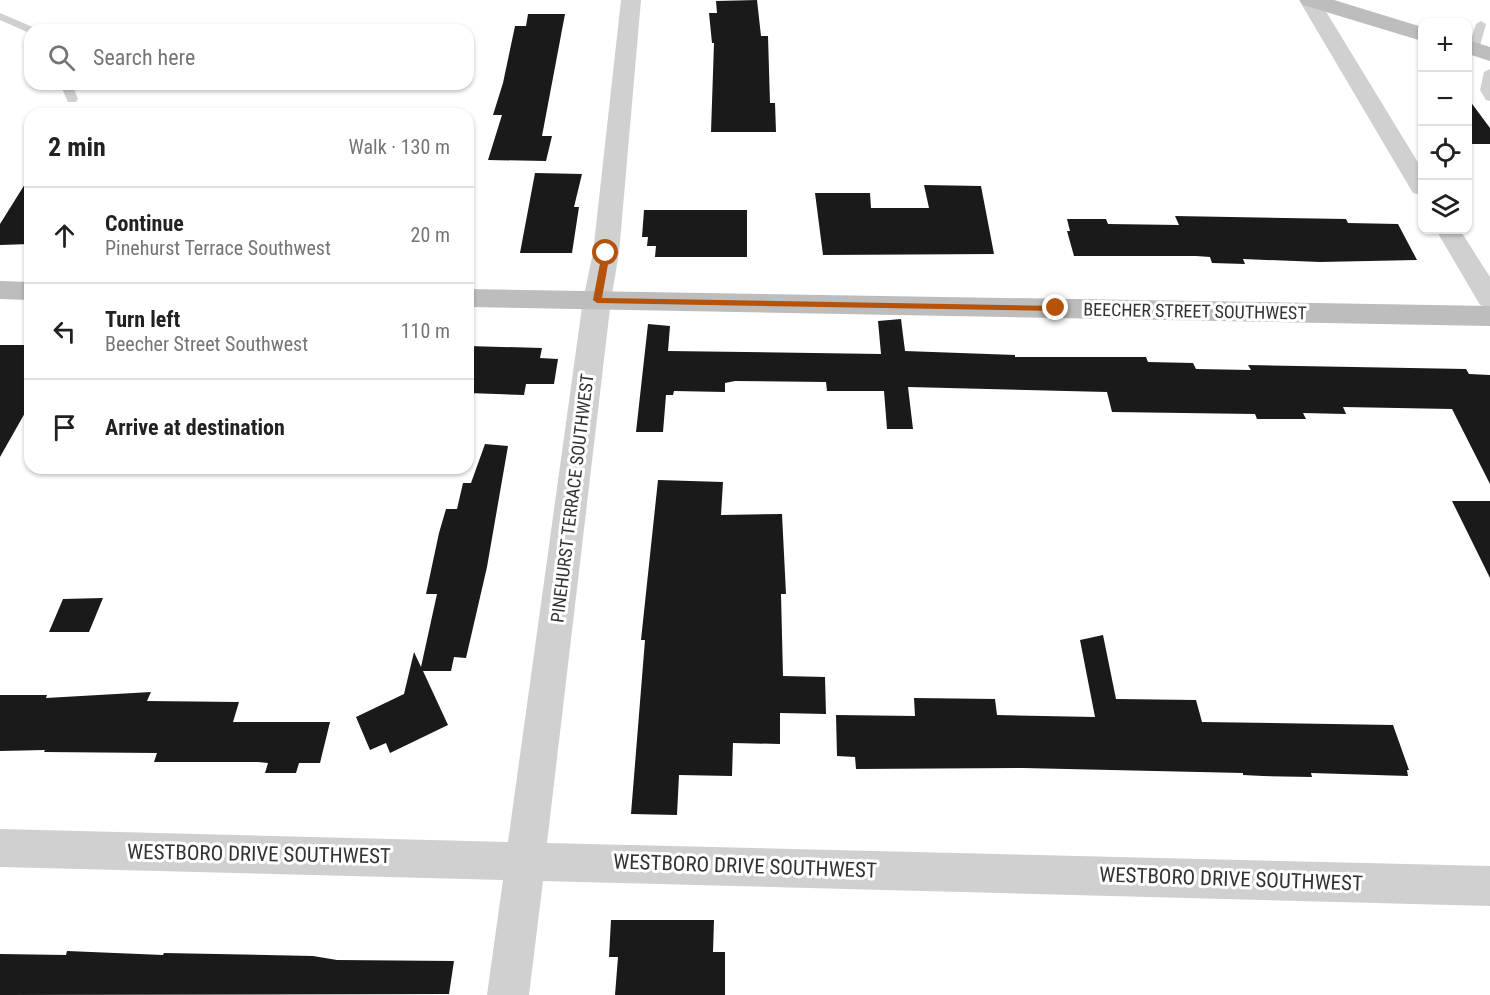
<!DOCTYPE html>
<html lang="en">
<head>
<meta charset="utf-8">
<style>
	body { margin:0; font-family:"Roboto Condensed",sans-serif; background:#f2f2f2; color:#202124 }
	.controls { position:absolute; right:18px; top:18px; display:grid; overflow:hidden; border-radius:12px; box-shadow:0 2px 4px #0004 }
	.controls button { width:54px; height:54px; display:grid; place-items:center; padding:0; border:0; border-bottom:2px solid #e0e0e0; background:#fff; color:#202124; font:30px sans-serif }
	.stop { position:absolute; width:18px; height:18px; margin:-14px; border:4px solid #b45309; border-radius:50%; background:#fff }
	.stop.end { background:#b45309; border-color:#fff; box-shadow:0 2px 6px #0008 }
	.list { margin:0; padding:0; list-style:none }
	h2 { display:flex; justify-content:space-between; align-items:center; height:78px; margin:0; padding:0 24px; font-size:26px }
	h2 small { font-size:20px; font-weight:400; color:#757577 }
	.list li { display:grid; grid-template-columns:39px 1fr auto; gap:18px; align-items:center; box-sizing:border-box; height:96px; padding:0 24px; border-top:2px solid #e0e0e0 }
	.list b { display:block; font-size:22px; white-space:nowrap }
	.list p { margin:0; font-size:20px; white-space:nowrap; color:#757577 }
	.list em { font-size:20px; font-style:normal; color:#757577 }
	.icon { flex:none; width:33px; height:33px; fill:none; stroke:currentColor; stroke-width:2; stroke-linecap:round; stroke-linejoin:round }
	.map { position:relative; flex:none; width:1490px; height:995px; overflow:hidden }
	.search { position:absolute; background:#fff; box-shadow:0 2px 4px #0004; left:24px; top:24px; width:450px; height:66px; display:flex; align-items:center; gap:15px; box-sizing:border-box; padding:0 21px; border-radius:18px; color:#757577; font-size:22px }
	.panel { position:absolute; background:#fff; box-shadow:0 2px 4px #0004; left:24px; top:108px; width:450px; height:366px; border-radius:18px }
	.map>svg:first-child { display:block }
	.building { fill:#1a1a1a }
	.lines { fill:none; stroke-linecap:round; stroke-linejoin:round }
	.lane { fill:#d0d0d0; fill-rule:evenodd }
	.street { fill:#d0d0d0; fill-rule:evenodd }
	.secondary { fill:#bdbdbd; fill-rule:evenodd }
	.route { fill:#b45309 }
	.labels { text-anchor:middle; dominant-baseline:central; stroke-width:6; stroke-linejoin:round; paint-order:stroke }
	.street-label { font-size:18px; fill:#333; stroke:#fff }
	.near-street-label { font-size:21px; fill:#333; stroke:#fff }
</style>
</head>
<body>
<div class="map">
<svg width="1490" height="995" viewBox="0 0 1490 995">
	<rect width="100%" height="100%" fill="#fff"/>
	<!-- building -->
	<path class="building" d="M757,0L761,36H768L770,103H775L776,132H711L714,43H712L709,13H717L716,1Z
		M528,14H565L542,136H552L546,161L488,160L502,115H493L503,83L515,26H526Z
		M1467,97L1490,128V144H1467Z
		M535,173L582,174L574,207H579L572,253H520Z
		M30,176V244L0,245V224Z
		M924,185L981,186L994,254L823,255L815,193H870L871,208H929Z
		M644,210H747V257H655L656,246H647L648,237H642Z
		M1175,216L1346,219L1348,223L1398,224L1417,260L1320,262L1243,259L1245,264L1212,263L1210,257L1196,256H1074L1067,231H1070L1067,219H1106L1108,224L1179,225Z
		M901,319L905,351L1015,355V357H1146L1148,362L1193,363L1196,369L1251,370L1248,365L1466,369L1469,374L1490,375V484L1452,409L1343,407L1346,414L1303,413L1306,419H1257L1255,414L1112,412L1107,392L908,387L913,429H887L884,391H827L826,382L735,381L725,383V392L674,391L673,395H666L663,432H636L648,324L670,326L668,351L881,354L878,321Z
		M0,345H30V404L0,457Z
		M468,346L542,348L540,358L558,359L554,384H526L524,395L468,393Z
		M485,444L508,446L487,567L466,658L454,657L451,671H423L448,725L390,753L386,743L370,750L356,717L404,694L414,652L421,667L437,594H426L439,533L446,509H457L463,483H471Z
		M658,480L723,482L721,515L782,514L786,594H781L783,676L825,677L826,714L780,713V744L733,743L732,776L679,775L677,815L631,814L645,640H641Z
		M1452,501H1490V578Z
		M103,598L89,632H49L63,599Z
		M1103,635L1116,699L1196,700L1202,722L1393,725L1409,770H1407L1408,776L1311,773L1312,777L1263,776L1243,775V773L1023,768L856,769L855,757L837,756L836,715L915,716L914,698L995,699L997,715L1095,717L1080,640Z
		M151,692L147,701L239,702L233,722H330L320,763H299L296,773H265L268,763L258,762H154L157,753L44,752L45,750L0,751V695H47L46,698Z
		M611,920H714L713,952H725V995H615L618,957H609Z
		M67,951L163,955L164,953L313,956L337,960L454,961L449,994L0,995V954L66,955Z"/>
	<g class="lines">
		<!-- lane -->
		<path class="lane" d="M0,13L35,28L37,30L27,32L0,20Z
			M1481,21L1486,24L1479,49L1473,52L1469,51L1468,49L1476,24Z
			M1490,69V101L1486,100L1480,90L1484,72Z
			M60,84H72L78,99L76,102H68Z"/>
		<!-- street -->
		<path class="street" d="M621,0H641L619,253L611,300L547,843L1490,866V906L543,881L529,995H487L503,880L0,867V829L508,842L583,300L593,253Z
			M1299,0H1319L1422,169V195L1413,193L1410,188Z
			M1436,230H1460L1490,277V308L1480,305Z"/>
		<!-- secondary -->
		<path class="secondary" d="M1300,0H1334L1422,27V41L1303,5Z
			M1468,40L1490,47V61L1468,54Z
			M0,281L30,282V300L0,299Z
			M468,289L1490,306V326L468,307Z"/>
	</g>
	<!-- route -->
	<path class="route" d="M606,250L610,253L602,298L1056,306L1061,308L1056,311L597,303L593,300L602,253Z"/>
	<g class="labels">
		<!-- street labels -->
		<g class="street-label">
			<text transform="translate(1195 311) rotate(1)">BEECHER STREET SOUTHWEST</text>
			<text transform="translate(572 498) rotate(-83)">PINEHURST TERRACE SOUTHWEST</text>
		</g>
		<!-- near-street labels -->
		<g class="near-street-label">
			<text transform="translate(259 854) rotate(1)">WESTBORO DRIVE SOUTHWEST</text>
			<text transform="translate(745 866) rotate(2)">WESTBORO DRIVE SOUTHWEST</text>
			<text transform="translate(1231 879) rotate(2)">WESTBORO DRIVE SOUTHWEST</text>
		</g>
	</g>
</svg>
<div class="controls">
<button>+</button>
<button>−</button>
<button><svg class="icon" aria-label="locate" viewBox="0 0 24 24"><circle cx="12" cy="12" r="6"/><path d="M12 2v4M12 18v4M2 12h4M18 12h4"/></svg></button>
<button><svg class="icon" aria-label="layers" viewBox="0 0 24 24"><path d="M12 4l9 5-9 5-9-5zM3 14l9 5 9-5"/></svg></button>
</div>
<div class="stop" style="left:606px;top:253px"></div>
<div class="stop end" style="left:1056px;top:308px"></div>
<div class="search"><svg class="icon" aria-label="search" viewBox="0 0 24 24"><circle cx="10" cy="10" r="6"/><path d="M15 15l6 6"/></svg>Search here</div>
<section class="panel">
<h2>2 min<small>Walk · 130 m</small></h2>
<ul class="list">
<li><svg class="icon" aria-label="ahead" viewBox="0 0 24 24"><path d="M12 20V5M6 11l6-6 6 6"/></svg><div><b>Continue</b><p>Pinehurst Terrace Southwest</p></div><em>20 m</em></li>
<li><svg class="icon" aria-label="left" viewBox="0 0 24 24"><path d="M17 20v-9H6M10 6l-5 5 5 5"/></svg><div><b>Turn left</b><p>Beecher Street Southwest</p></div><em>110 m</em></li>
<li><svg class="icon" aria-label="arrive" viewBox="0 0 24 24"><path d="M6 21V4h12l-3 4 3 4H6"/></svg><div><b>Arrive at destination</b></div></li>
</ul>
</section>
</div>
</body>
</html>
